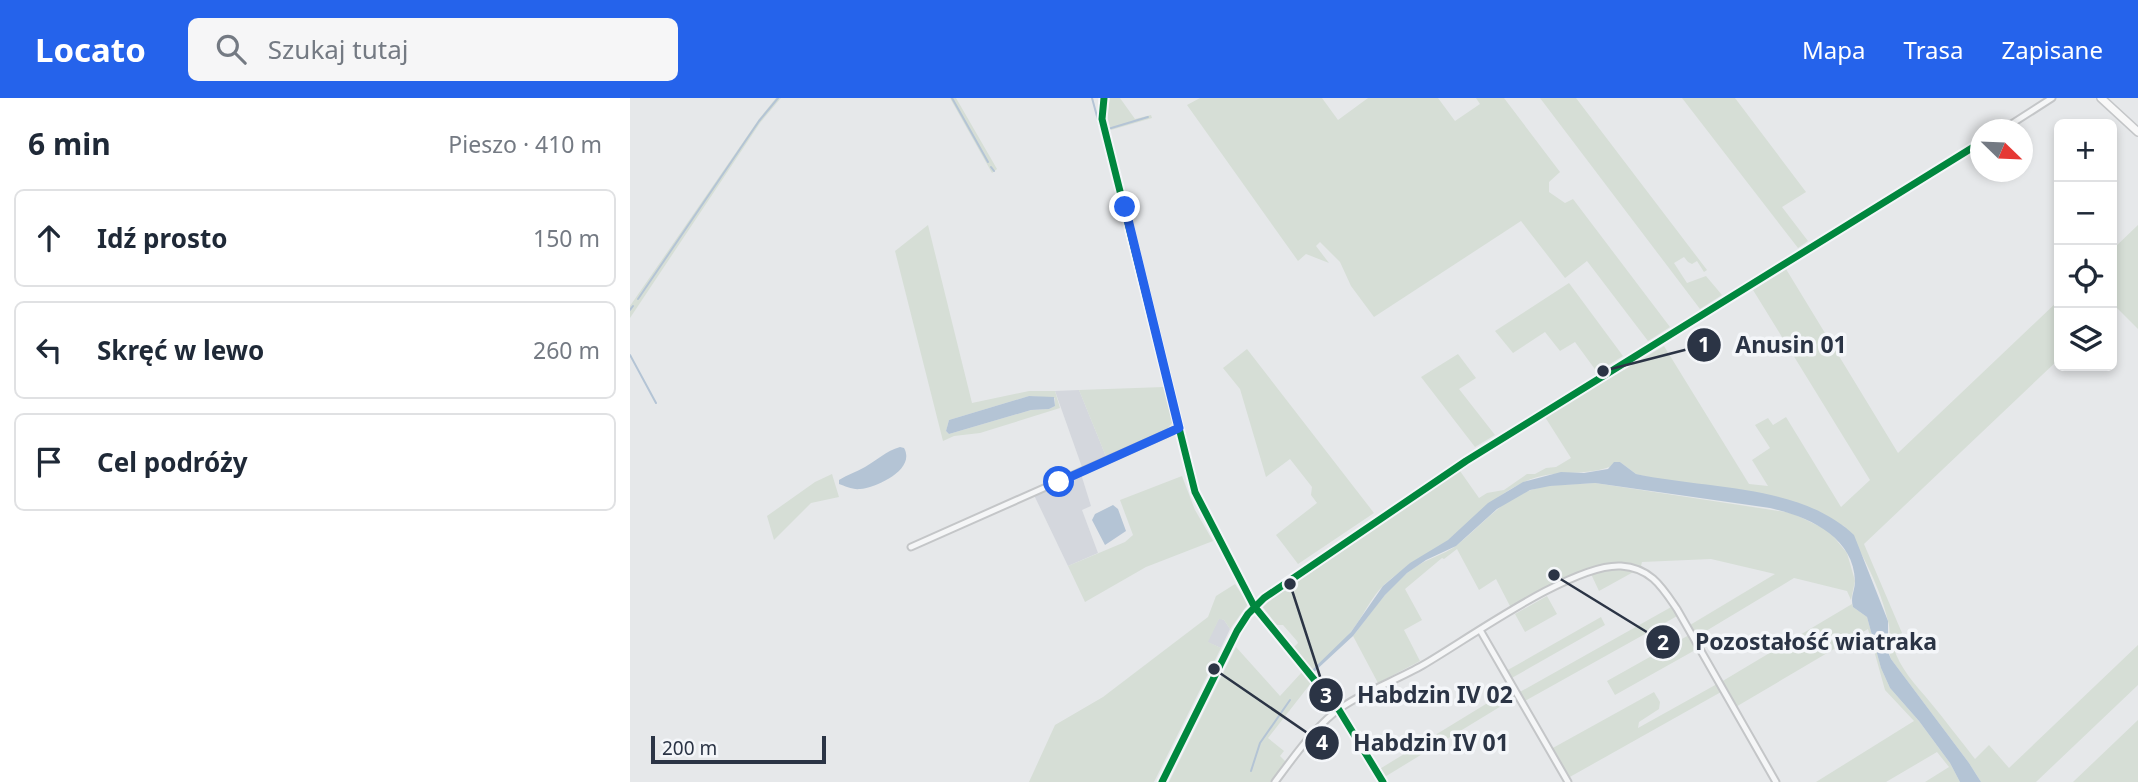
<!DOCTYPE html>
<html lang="pl">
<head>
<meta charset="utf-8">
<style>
	body { margin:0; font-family:"Noto Sans",sans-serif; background:#f6f6f7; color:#1f2937 }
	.controls { position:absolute; right:21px; top:21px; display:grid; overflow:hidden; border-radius:10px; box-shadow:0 4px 10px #0003 }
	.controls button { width:63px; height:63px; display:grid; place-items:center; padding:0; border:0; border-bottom:2px solid #e0e1e3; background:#fff; color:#1f2937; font:35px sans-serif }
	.compass { position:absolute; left:1340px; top:21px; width:63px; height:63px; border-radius:50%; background:#fff; box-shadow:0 4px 10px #0003; rotate:113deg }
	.scale { position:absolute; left:21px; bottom:18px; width:175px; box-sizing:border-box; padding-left:7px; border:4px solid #2b3445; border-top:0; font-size:19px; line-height:24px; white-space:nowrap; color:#2b3445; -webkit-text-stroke:5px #f4f6f9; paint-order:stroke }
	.stop { position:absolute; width:21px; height:21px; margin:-16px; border:5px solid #2563eb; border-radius:50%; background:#fff }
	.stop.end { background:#2563eb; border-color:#fff; box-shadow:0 2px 7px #0008 }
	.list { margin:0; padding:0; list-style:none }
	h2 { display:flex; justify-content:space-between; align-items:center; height:91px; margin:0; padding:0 28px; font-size:30px }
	h2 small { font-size:23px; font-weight:400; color:#747a83 }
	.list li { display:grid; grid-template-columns:46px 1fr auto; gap:21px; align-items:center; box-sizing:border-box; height:98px; margin:0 14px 14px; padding:0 14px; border:2px solid #e0e1e3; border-radius:10px }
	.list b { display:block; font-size:26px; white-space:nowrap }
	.list em { font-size:23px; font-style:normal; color:#747a83 }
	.icon { flex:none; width:38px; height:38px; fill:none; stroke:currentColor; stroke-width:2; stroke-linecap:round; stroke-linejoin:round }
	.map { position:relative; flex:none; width:1508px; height:684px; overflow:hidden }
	header { display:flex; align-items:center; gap:42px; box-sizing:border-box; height:98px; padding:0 35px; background:#2563eb; color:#fff }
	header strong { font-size:33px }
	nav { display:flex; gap:38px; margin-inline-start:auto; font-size:24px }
	.search { width:490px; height:63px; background:#f6f6f7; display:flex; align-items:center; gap:18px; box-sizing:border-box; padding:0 24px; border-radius:10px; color:#747a83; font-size:26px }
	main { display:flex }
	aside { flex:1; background:#fff }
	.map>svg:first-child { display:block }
	.built { fill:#d4d7dd }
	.green { fill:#d6ded6; fill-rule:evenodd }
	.water { fill:#b4c4d5 }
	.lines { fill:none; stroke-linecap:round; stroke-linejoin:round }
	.stream { stroke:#b4c4d5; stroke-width:2 }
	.street-casing { stroke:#c4c6c8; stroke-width:9 }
	.secondary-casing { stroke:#c4c6c8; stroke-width:10 }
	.street { stroke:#f5f6f7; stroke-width:5 }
	.secondary { stroke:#f8f8f8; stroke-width:7 }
	.cycleway-casing { stroke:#f4f6f9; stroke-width:11 }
	.cycleway { stroke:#00873e; stroke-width:7 }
	.route { stroke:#2563eb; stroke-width:9 }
	.leader { fill:none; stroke:#2b3445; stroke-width:2.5 }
	.callout-dot { fill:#2b3445; stroke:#f4f6f9; stroke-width:2.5 }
	.mark-label { font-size:21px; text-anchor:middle; font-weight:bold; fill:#fff }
	.callout-label { font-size:23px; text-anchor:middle; font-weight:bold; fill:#2b3445; stroke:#f4f6f9; stroke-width:7; stroke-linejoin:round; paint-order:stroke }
</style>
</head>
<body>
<header>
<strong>Locato</strong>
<div class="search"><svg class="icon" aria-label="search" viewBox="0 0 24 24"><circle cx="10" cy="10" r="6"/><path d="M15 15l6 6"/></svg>Szukaj tutaj</div>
<nav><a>Mapa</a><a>Trasa</a><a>Zapisane</a></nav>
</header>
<main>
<aside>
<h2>6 min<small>Pieszo · 410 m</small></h2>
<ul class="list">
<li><svg class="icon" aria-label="ahead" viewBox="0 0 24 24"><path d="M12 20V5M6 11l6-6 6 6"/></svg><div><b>Idź prosto</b></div><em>150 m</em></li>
<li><svg class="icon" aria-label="left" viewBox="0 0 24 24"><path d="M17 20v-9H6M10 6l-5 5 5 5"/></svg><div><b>Skręć w lewo</b></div><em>260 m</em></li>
<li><svg class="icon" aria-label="arrive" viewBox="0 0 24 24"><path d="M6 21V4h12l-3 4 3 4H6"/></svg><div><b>Cel podróży</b></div></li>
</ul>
</aside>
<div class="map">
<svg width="1508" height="684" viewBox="0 0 1508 684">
	<rect width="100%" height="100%" fill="#e6e8ea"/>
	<!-- built -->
	<path class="built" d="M449,292L477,361L453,372L425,293Z
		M451,376L461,408L452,412L468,455L438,468L404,397Z
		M589,520L594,522L600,531L591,550L577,544Z"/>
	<!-- green -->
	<path class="green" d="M146,0H151L130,25L0,220V208L129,21Z
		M320,0H326L367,71L362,75Z
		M480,0H490L505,21L521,17L522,20L481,32L477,18Z
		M570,0H692L708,22L738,0H808L825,23L850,6L846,0H874L930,74L919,84V94L935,105L943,101L1040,229L1018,243L957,163L935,180L891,123L744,219L721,188L710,164L690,144L686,148L699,165L676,156L668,163L557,7Z
		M910,0H946L1077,172L1074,174L1067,163L1062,166L1058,164L1054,159L1044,165L1057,185L1076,178L1092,197L1070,211Z
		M1052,0H1105L1176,94L1152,109L1178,143L1168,150Z
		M298,127L342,305L399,293H425L430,310L350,335L324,338L313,343L265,153ZM399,298L425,300V308L419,311L401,312L319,336L316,333L319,322Z
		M1508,127V231L1486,209L1482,213V152Z
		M1156,171L1268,355L1429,202V261L1234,446L1272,535L1263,548C1270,571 1285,586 1300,604C1315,622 1330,642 1345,661L1359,647L1379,670L1508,547V587L1406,684H1351L1339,665L1261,561C1256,548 1262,535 1258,523C1251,492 1232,453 1214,428L1006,376L990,364C960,382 923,368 892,385C860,401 846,419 820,441C799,458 774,468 754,487C741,499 734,517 723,531C712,547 695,560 681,573L664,549L668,545L667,543L653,527H647L632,508L830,373L849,400L857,395L874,392L897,376H905L916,370L926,369L941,360L915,319L1034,248L1119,386L1138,388L1122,362L1140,350L1125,327L1138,320L1143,327L1156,319L1211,409L1240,382L1123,192Z
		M939,185L993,258L967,274L945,244L930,253L915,234L883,255L865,233Z
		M617,251L744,415L668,466L646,437L687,405L681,397L682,389L660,361L636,379L610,291L593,270Z
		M828,256L846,280L829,291L865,337L845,349L791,279Z
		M534,289L542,325L537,331L477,361L449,292Z
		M202,376L209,399L181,405L144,442L137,418L185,384Z
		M552,378L565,412L583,443L516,469L455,504L438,468L495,444L503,437L490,402Z
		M965,385L1162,415L1199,433L1217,455L1225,483L1221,502L1217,493L1164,480L1066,539L1060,527L1145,476L1081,461L1012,464L1011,468C961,462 924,488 881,510L866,481L849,492L827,451L814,461L812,460L775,491L792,522L774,532L790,563L748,585L723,538C742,514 759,487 784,470C798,460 814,457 827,447C851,428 871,402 901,392C921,385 944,387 965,385Z
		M993,470L1007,472L969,493L961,476L976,471Z
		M605,486L618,506L600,531L594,522L589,521L578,544L591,550L524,684H399L425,627L473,599L578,519L586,498Z
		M917,498L927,516L895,534L885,516Z
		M1222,506L1223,509L1237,519L1251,570L1260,590L1289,623L1320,665L1330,684H1295L1319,669L1307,654L1256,684H1186L1284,623L1255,592L1238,531L1104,610L1091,584Z
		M1043,508L1049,517L893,604L888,595Z
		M971,519L975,527L880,581L876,573Z
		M1059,537L1067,551L985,597L977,583Z
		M606,549L650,598L672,574L681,585L638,640L654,653L650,658L657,665L643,684H539Z
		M1087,586L1091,594L938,680L921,651L1024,594L1030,604L1029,611L1009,624L1008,630Z
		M882,590L886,599L753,680L748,672Z
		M1508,622V684H1443Z"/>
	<!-- water -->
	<path class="water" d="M399,298L424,299L425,308L419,311L401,312L319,336L316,333L319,322Z
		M270,349L274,350C286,371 248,389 230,391C223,392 215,388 209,386V382C217,377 226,374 235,369C247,362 256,353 270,349Z
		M984,364H990L1006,376C1075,391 1171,386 1224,437L1258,523V554L1261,561L1339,665L1351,684H1330L1320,665L1289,623L1260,590L1251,570L1237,519L1223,509C1220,499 1225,493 1225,483C1224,438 1177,418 1140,410L965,385L920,388L900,392L867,411L826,448L796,462L777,475L755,497L723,538L683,575L681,573L721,534L753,488L780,465L818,442L858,405L893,384L931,374L954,375L978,371Z
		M483,407L488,411L496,433L475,447L462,422L465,416Z"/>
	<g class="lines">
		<!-- stream -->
		<path class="stream" d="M322,0L358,64
			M462,0L471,33
			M478,31L518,19
			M361,69L364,73
			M8,201L129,23L148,0
			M0,212L3,208
			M0,257L26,305
			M621,673L630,645L660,602"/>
		<!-- street casing -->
		<g class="street-casing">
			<path id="street" d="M474,0L472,21L565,394L624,508L709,612L753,684
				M1372,32L1422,0
				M281,449L549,330
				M850,532L938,684
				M532,684L607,533L618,516L634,500L836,363L1350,45
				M645,684C663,660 681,634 704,615C726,597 767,582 793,567C838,541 943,465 991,468C1021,470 1032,489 1047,511L1146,684"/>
		</g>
		<!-- secondary casing -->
		<g class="secondary-casing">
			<path id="secondary" d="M1471,0L1508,34"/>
		</g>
		<!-- street -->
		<use href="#street" class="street"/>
		<!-- secondary -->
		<use href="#secondary" class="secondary"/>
		<!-- cycleway casing -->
		<g class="cycleway-casing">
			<path id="cycleway" d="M474,0L472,21L565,394L624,508L709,612L753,684
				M532,684L607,533L618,516L634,500L836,363L1350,45"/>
		</g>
		<!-- cycleway -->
		<use href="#cycleway" class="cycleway"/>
	</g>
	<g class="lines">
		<!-- route -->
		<path class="route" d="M429,384L549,330L495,109"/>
	</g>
	<!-- callouts -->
	<path class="leader" d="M973 273L1074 247M924 477L1033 544M660 486L696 597M584 571L692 645"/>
	<g class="callout-dot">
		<circle cx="973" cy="273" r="7"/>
		<circle cx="924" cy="477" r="7"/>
		<circle cx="660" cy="486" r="7"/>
		<circle cx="584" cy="571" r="7"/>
		<circle cx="1074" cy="247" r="18"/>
		<circle cx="1033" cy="544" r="18"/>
		<circle cx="696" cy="597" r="18"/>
		<circle cx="692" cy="645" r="18"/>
	</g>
	<g class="mark-label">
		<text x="1074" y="254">1</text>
		<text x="1033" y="552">2</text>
		<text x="696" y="605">3</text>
		<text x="692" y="652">4</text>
	</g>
	<g class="callout-label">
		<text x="1161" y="255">Anusin 01</text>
		<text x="1186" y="552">Pozostałość wiatraka</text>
		<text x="805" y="605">Habdzin IV 02</text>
		<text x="801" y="653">Habdzin IV 01</text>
	</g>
</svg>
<div class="controls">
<button>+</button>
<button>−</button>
<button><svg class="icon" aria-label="locate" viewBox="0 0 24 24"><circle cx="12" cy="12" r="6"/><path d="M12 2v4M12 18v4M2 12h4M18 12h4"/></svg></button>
<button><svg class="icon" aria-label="layers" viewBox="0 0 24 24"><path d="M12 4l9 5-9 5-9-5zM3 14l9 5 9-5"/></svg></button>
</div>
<svg class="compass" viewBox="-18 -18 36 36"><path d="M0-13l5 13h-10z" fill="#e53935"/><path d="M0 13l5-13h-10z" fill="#747a83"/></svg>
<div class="scale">200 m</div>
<div class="stop" style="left:429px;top:384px"></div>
<div class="stop end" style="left:495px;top:109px"></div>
</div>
</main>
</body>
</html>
